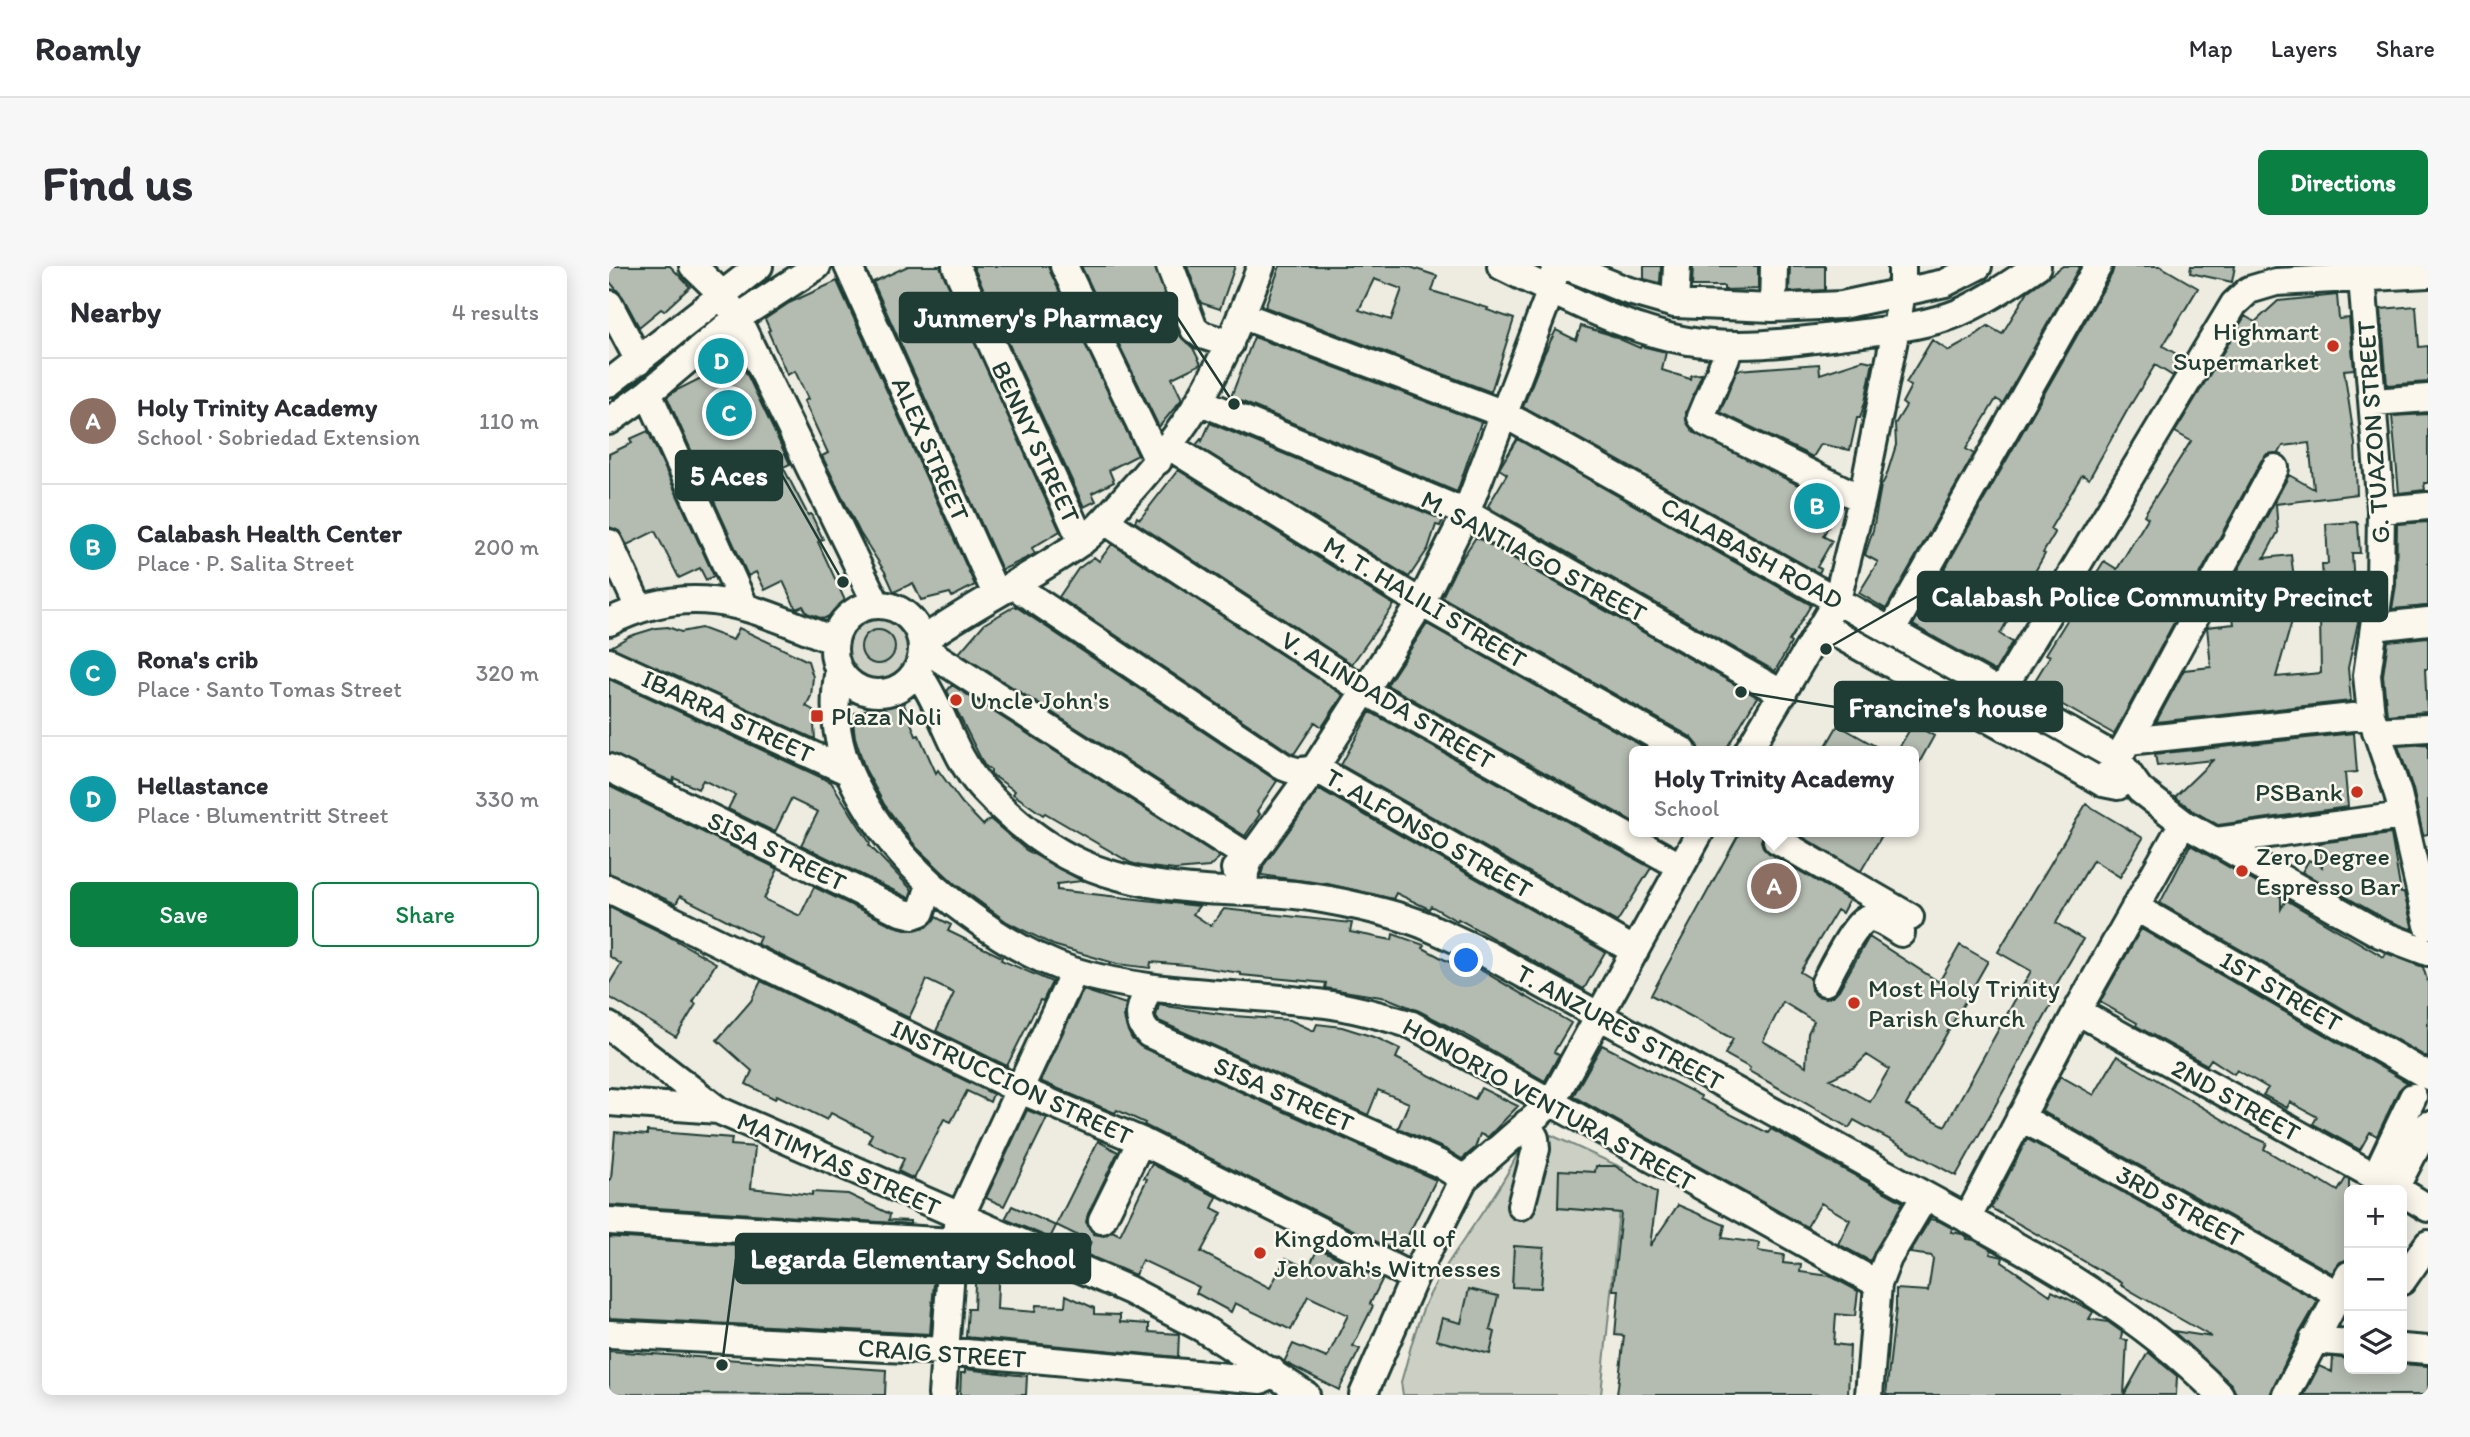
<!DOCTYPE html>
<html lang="en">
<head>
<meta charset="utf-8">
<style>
	body { margin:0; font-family:Itim,sans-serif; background:#f7f7f7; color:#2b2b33 }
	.controls { position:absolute; right:21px; bottom:21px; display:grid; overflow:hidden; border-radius:10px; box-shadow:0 4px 18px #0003 }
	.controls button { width:63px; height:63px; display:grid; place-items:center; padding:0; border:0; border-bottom:2px solid #e1e1e2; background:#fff; color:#2b2b33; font:35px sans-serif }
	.you { position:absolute; left:858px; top:695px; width:24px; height:24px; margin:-18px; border:5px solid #fff; border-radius:50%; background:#1a73e8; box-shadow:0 0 0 10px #1a73e833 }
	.badge { display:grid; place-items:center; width:46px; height:46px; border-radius:50%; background:#0b8043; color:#fff; font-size:23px; font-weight:700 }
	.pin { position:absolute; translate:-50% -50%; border:4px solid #fff; box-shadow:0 2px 7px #0006 }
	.popup { position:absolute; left:1020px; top:480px; width:290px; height:91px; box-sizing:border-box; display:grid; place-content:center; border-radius:10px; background:#fff; filter:drop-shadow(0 2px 5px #0005); font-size:23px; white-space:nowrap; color:#7c7c81 }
	.popup b { font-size:26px; color:#2b2b33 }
	.popup::after { content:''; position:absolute; left:50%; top:100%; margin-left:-14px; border:14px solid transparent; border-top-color:#fff }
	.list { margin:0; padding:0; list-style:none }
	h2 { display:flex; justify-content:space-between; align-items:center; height:91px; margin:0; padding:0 28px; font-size:30px }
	h2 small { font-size:23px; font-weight:400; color:#7c7c81 }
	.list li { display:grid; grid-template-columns:46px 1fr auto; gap:21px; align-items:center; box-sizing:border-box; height:126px; padding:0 28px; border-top:2px solid #e1e1e2 }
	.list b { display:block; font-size:26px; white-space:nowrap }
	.list p { margin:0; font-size:23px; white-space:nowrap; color:#7c7c81 }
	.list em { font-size:23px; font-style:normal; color:#7c7c81 }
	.actions { display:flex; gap:14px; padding:21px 28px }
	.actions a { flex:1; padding:16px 0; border:2px solid #0b8043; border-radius:10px; text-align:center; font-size:24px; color:#0b8043 }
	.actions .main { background:#0b8043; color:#fff }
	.icon { flex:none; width:38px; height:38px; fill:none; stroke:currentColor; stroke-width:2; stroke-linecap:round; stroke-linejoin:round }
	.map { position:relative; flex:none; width:1819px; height:1129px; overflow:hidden; border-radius:10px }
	header { display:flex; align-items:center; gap:42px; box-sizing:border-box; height:98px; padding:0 35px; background:#fff; border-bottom:2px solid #e1e1e2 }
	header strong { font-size:33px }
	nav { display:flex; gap:38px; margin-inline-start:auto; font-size:24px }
	.intro { display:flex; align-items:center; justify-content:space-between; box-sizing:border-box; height:168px; padding:0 42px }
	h1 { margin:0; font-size:49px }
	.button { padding:18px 32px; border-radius:10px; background:#0b8043; color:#fff; font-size:24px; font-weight:700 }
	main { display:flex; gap:42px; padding:0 42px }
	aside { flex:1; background:#fff; border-radius:10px; box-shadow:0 4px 18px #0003 }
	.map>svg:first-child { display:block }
	.green { fill:#cbcfc4; stroke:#75867c; stroke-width:2 }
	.building { fill:#b4bbb0; stroke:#1f3d34; stroke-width:2; fill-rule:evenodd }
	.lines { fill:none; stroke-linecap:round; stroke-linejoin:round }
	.minor-casing { stroke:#1f3d34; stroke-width:32 }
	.minor { stroke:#fbf7ec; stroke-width:26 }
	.poi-dot { fill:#c8321e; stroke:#fbf7ec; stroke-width:2.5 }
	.labels { text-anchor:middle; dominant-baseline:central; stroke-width:5; stroke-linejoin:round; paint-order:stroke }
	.poi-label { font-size:26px; fill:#1f3d34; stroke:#fbf7ec; text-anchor:start }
	.street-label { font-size:26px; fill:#1f3d34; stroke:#fbf7ec }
	.leader { fill:none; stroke:#1f3d34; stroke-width:2.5 }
	.callout-dot { fill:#1f3d34; stroke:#fbf7ec; stroke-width:2.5 }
	.callout { fill:#1f3d34; stroke:#1f3d34; stroke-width:2.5 }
	.callout-label { font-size:28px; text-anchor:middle; font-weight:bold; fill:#fff }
</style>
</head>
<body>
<header>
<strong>Roamly</strong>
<nav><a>Map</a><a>Layers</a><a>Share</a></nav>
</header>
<div class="intro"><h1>Find us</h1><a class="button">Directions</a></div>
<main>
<aside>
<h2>Nearby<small>4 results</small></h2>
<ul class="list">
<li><span class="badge" style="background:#8d6e63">A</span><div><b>Holy Trinity Academy</b><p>School · Sobriedad Extension</p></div><em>110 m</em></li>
<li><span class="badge" style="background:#0f9aa8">B</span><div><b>Calabash Health Center</b><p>Place · P. Salita Street</p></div><em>200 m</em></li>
<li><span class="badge" style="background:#0f9aa8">C</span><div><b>Rona's crib</b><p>Place · Santo Tomas Street</p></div><em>320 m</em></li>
<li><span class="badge" style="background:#0f9aa8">D</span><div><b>Hellastance</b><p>Place · Blumentritt Street</p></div><em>330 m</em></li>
</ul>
<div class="actions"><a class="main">Save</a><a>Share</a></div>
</aside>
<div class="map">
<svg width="1819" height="1129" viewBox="0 0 1819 1129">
	<rect width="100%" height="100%" fill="#eeece1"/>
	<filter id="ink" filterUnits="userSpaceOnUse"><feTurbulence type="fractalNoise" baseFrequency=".0143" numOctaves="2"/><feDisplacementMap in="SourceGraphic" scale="14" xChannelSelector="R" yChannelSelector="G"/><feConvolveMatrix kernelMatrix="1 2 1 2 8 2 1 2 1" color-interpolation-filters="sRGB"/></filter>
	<g filter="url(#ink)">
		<!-- green -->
		<path class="green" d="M236 382a32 32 0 1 1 64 0a32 32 0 1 1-64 0Z
			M942,869L1014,902L992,1129H794L792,1116C800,1090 806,1059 818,1034C845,979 889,934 913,878Z"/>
		<!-- building -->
		<path class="building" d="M0,0H61L81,21L55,45L52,43L30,61L14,31L0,15Z
			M299,0H331L451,265L423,282L426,288L393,304L264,16Z
			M364,0H439L529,189L500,204L505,216L483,227L487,235L475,241Z
			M472,0H546L570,69L584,82L592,98L563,112L573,133L550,161Z
			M578,0H626L611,43L592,37Z
			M671,0H798L828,10L823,25L879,42L878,44L905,53L882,126L656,41ZM765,13L793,23L782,54L750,44Z
			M1035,0H1052L1051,17L1035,13Z
			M1084,0H1149V23L1115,24V20H1083Z
			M1181,0H1216V24L1180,26Z
			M1454,0H1471L1394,137L1387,133L1357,183L1365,188L1277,343L1250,327L1269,296L1256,289L1264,264L1272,220L1277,211L1287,179L1286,158L1297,140L1293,137L1302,120L1297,117L1323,74L1340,85L1360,74L1379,60L1393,68L1419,25Z
			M1505,0H1551L1589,22L1554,80L1574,92L1564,110L1546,99L1519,143L1480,213L1473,209L1441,263L1446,267L1434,287L1436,288L1391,368L1403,376L1386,405L1304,359L1503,8Z
			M1582,0H1626L1623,16L1581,7Z
			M228,15L366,319L343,331L341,327L312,334L304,317L285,326L276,306L251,267L213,190L219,187L195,135L199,133L186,105L178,109L159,65L161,64L156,53L180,37Z
			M1728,29L1730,53L1740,52L1745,103L1735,104L1746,178L1748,228L1667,238L1669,266L1655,292L1682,289L1686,320L1714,315L1713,298H1719L1717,258L1747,256L1749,258L1751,287H1743L1746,336L1742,348L1751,347L1739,402L1742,435L1547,456L1575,404L1602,401L1598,361L1625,358L1620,321L1680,209L1705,223L1700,177L1674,180L1670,187L1658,188L1652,195L1505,468L1422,421L1441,390L1437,388L1495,295L1508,303L1539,252L1535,249L1582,175L1566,166L1636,50L1646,56L1669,35ZM1711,350L1712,407L1667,411L1683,355Z
			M1807,40L1810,81L1819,80V116L1778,119L1772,43Z
			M972,60L999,68L1031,82L1032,80L1057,86L1053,104L1081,113L1082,109L1093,108L1077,146V154L1084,166L1231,240L1214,270L1223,275L1208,301L1212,303L1210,307L914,141L935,88L947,64L967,74Z
			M645,71L872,156L848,226L622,131Z
			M123,77L181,198L174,201L199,249L202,248L214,273L209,276L239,341L214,353L198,347L194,340L187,343L174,315L156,324L147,306L139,310L58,131L66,125L98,109L94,101Z
			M1254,94L1264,96L1256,136L1251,152H1248L1241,184L1212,178L1204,191L1111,146L1128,104L1210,98L1211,108Z
			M1819,148V217H1815L1816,224L1790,227L1783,150Z
			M601,157L834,254L831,260L827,259L819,283L800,311L587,179L592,173L593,175Z
			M39,165L105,310L97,314L91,302L70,312L46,265L18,279L10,265L0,261V188L23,177L21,173Z
			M908,173L1202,339L1180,375L1182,377L1166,405L884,244L879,240L898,208L890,203Z
			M569,204L785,339L743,398L526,256L528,251L531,253Z
			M1819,256V340L1783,343L1787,319L1788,258Z
			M867,271L1148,431L1116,485H1090L1088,478L1082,471L833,331L848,300Z
			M503,278L734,429L713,461L706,456L685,488L682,487L450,331L469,303L485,291L490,295Z
			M406,340L668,515L648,545L651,548L636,570L350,387L375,358Z
			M818,358L1042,485H1025V556L778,419Z
			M59,361L72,366L92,362L124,374L130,362L199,395L204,411L202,430L197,440L204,444L206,473L2,381L21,370L47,362Z
			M252 381a17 17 0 1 1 34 0a17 17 0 1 1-34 0Z
			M1819,371V403H1816L1818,446L1778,449L1774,409L1779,375Z
			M0,413L222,516L261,577L260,579L303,624L300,632L192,579L209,546L182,533L166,566L119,543L126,529L94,514L89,523L65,512L64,516L0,486Z
			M343,419L611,591L600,601L566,604L532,600L522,597L436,547L434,549L404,528L406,525L382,508V504L375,499L338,425Z
			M293,433L307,470L310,469L327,507L329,504L353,537L374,559L381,553L417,584L473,615L448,618V624L590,640L584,648L602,660L615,643L743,657L741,666L783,674L784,668L815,679L814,682L838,695L858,702L860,697L962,757L945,786L950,789L936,815L851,766L810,745L778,732L716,722L717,717L632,709V707L577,699L542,696L541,702L508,698L444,679L398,656L345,617L308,582L275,538L256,503L246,471L243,448Z
			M761,446L1042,602L1008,656L732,499Z
			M1304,458L1325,470L1305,506V485H1288Z
			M1229,459L1275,485H1214Z
			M1745,467L1748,506L1736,507L1739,541L1609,559L1583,544L1566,531L1604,494L1548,500L1546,488Z
			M1819,478V568L1814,569L1804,523L1789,480Z
			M0,520L169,603L155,633L191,650L205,621L285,660L300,664L318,661L327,651L342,659L339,665L393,691L392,694L443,716L434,735L431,734L398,800L327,765L345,727L318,714L300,752L148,678L151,671L71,630L67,638L0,607Z
			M710,523L996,686L975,723L849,653L848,655L822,640L820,643L787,627L784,633L719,618L652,609L655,599Z
			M1477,538L1534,572L1511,611L1484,594L1447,657L1474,673L1443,726L1448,729L1347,910L1245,854L1240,862L1140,805L1141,802L1116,788L1124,773L1042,729L1131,566H1155L1152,575L1154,581L1160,587L1240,634L1233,647L1228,644L1191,706L1201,712L1202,724L1208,730L1217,732L1224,730L1230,724L1260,671L1330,716L1351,679L1379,695L1297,839L1336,860L1422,705L1389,686ZM1174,736L1205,755L1199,767L1197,800L1154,775ZM1258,789L1280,803L1261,836L1221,813L1246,801Z
			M1185,566H1275L1252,605Z
			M1782,568L1792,627H1795L1804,664L1778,654L1693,606L1700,594L1713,601L1710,577Z
			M1581,579L1672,631V643L1677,634L1775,691L1777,687L1814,701L1819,717V792L1551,637Z
			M0,641L52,666L107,697L84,736L87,738L67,771L0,731V718L12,698L0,690Z
			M1532,663L1799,817L1790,824L1768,870L1761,866L1751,884L1704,858L1708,851L1681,836L1678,842L1654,829L1659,822L1628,804L1625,808L1602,793L1598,799L1527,760L1528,757L1491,736Z
			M152,715L384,828L381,836L358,825L342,856L335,853L305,913L289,905L295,893L259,876L263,868L222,847L218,854L168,829L166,833L137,818L143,805L108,774L142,735Z
			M474,724L517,738L515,751L518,763L523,773L534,782L827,914L790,987L535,859L536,857L508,844L506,847L431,815Z
			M550,739L625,750L681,754L705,765L708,758L733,761L768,772L791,783L787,792L866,833L872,822L909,840L879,871L871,868L866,882L853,893L838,884L789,862L800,837L769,824L759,849L550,755L547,750Z
			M993,779L1092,830L1091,833L1159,867L1162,863L1294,936L1261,995L1229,978L1241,954L1212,937L1198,961L964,830Z
			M1508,790L1638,868L1658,877L1655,883L1710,916L1711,914L1729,925L1737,912L1740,914V988L1737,994L1731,996L1723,1007L1433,845L1451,810L1485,829Z
			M418,844L438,852L395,940L377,932Z
			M38,865L123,872L122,879L146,881L142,922L203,929V926L239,928L281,948L280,954L301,955V958L0,939V913H2L6,866L38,869Z
			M1418,873L1709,1035L1691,1066L1661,1129H1631L1626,1126L1622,1118L1564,1065L1603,1071L1536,1033L1512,1019L1513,1017L1382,942Z
			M489,875L509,886L479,948L477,956L485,968L495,970L503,965L511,969L538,913L535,912L543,898L608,931L603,942L613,947L592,986L661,1022L677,992L699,1003L709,982L773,1014L761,1038L764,1040L744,1080L751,1083L730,1124L675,1096L684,1078L718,1092L739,1049L699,1030L682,1064L626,1037L622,1046L587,1027L590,1021L533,994L526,1009L476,988L482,976L447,959Z
			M987,900H1006L1048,927L1041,980L1069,939L1116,959L1113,972L1150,977L1149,985L1175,989L1174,997L1192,999L1191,1006L1221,1010L1249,1025L1246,1050L1227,1048L1225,1078L1241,1080L1239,1129H1008L1015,1070L1006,1069L1010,1024H1004L1012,947L949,942L950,904L986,906Z
			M403,940L447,960L441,972L396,953Z
			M1321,953L1330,955L1343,962L1342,966L1353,968L1358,971V973L1365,974L1382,984L1381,988L1394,991L1393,996L1441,1029L1443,1025L1478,1042L1484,1046L1480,1053L1499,1056L1513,1066L1512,1073L1518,1074L1515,1129L1539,1086L1568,1110L1567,1129H1277L1287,1041V1023L1319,1025L1324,993L1323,990L1301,987Z
			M0,971L327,991L321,1068L0,1052Z
			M905,980L935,982L932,1022L903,1021Z
			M367,994L390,995L388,1043L426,1046L427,1039L456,1040L457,1029L485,1042V1048L511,1049V1056L540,1058V1066L570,1068L569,1091L357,1071L359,1043H365Z
			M860,1023L889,1030L881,1064L886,1066L881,1088L827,1074L833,1052L852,1057Z
			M0,1085L277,1104L276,1129L0,1128Z
			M1724,1091L1740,1093V1103H1793V1098L1819,1100V1129H1695L1710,1100L1723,1106Z
			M356,1103L418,1110L417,1129H351L352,1107H356Z"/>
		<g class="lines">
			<!-- minor casing -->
			<g class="minor-casing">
				<path id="minor" d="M84,0L113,28L128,52L268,339
					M239,0L387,328
					M347,0L473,276
					M455,0L549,195
					M561,0L585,63L593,69L621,78
					M892,0C950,28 1015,64 1079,75C1131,84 1185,76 1237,69C1272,65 1308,61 1341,50C1368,41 1404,16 1428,0
					M957,0L1017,24L1066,38L1164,42L1233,39L1336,17L1369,0
					M1752,0L1772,244L1771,319L1758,409L1762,449L1789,528L1819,659
					M0,38L30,95
					M1066,38L1068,0
					M1164,42L1165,0
					M632,49L895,148L1508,492L1531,524L1574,557L1771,668L1819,686
					M1122,79L1092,151L1096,156L1253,233
					M0,117L150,0
					M39,127L135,339
					M590,135L857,247L1174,428
					M1765,136L1819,132
					M0,155L39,127L128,52L208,0
					M560,180L812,337L1074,485
					M1772,244L1819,240
					M496,255L756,425L1071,600
					M0,277L30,342
					M404,319L675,501C687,506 694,506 706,502L1026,685
					M225 383a44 44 0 1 1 88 0a44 44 0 1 1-88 0Z
					M0,356C88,312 142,342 226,375
					M1214,360L1494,517L1509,520
					M1765,361L1819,355
					M1283,364L1489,0
					M313,375C363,339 420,313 471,277C489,264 504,245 519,228C545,199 570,169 590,135C616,92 634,46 652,0
					M314,382L641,592L626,603
					M0,396L238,505
					M230,404C218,467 238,515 275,566C299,599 325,623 358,647C390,671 425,693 464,705C545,730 633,726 716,738C746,742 774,750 803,759L1269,1018
					M308,406C334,441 342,487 372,521C440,594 497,617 596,624C626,626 656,626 686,629C722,633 782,646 815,659C836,668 857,678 878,688C1014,762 1150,838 1286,913C1399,976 1520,1035 1611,1129
					M1376,452L1625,38L1640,24L1667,16L1819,8
					M1767,465L1819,462
					M1519,475L1762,449
					M1139,485L1228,334L1253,233L1287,63L1293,25V0
					M0,502L292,646L304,649L312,646L321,619
					M1494,517L1519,475L1666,202
					M1168,574L1301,651
					M1607,575L1794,550
					M0,623L409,823L532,875L805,1012
					M635,626L636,606L641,592L706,502L812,337L857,247L942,24L947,0
					M1526,641L1819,810
					M1216,716C1223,703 1248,651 1261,652C1271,652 1284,662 1292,667
					M540,721C533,738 524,753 540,768L831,898L855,913
					M1468,745L1790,924
					M0,760L109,844L520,1024L593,1062L697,1129
					M0,836L109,844
					M1411,851L1730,1029
					M1766,911L1804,831
					M1785,924L1819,859
					M1793,926L1819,942
					M912,940L927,883L926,872L918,857
					M1358,953L1468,745L1574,557
					M493,954L532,875
					M0,955L344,976
					M1793,1015L1819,978
					M0,1068L336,1085L652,1114L663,1105
					M1704,1074L1740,1077
					M1793,1082L1819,1084
					M333,1129L344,976L351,951L465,706
					M754,1129L805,1012L855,913L942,837L1091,566
					M1260,1129L1269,1018L1279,992L1316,930
					M1677,1129L1740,1009"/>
			</g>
			<!-- minor -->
			<use href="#minor" class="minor"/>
		</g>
	</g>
	<!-- markers -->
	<g class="poi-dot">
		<circle cx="1724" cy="80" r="7"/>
		<circle cx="347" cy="434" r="7"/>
		<rect x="201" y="443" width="14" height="14" rx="3.5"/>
		<circle cx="1748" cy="526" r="7"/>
		<circle cx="1633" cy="605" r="7"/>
		<circle cx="1245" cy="737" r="7"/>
		<circle cx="651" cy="987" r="7"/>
	</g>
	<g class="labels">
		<!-- poi labels -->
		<g class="poi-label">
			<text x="1710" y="65" text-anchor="end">Highmart<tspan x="1710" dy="30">Supermarket</tspan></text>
			<text x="361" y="434">Uncle John's</text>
			<text x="222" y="450">Plaza Noli</text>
			<text x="1734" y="526" text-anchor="end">PSBank</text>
			<text x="1647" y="590">Zero Degree<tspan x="1647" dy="30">Espresso Bar</tspan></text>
			<text x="1259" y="722">Most Holy Trinity<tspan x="1259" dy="30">Parish Church</tspan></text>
			<text x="665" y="972">Kingdom Hall of<tspan x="665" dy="30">Jehovah's Witnesses</tspan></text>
		</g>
		<!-- street labels -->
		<g class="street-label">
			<text transform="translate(1764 166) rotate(-94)">G. TUAZON STREET</text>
			<text transform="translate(427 176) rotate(65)">BENNY STREET</text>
			<text transform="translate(322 183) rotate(66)">ALEX STREET</text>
			<text transform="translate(1143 287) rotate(29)">CALABASH ROAD</text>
			<text transform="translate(925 290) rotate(28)">M. SANTIAGO STREET</text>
			<text transform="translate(816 336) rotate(31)">M. T. HALILI STREET</text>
			<text transform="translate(779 434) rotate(31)">V. ALINDADA STREET</text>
			<text transform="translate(119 450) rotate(25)">IBARRA STREET</text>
			<text transform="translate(820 567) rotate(30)">T. ALFONSO STREET</text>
			<text transform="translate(168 585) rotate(26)">SISA STREET</text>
			<text transform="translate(1672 725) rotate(30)">1ST STREET</text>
			<text transform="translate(1011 761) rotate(29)">T. ANZURES STREET</text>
			<text transform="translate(403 816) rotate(25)">INSTRUCCION STREET</text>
			<text transform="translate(675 828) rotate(24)">SISA STREET</text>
			<text transform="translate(1627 834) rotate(29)">2ND STREET</text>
			<text transform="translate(940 838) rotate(29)">HONORIO VENTURA STREET</text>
			<text transform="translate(230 898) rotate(24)">MATIMYAS STREET</text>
			<text transform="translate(1571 940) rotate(29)">3RD STREET</text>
			<text transform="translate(333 1087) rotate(4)">CRAIG STREET</text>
		</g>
	</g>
	<!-- callouts -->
	<path class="leader" d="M625 138L568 51M234 316L173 209M1217 383L1309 330M1132 426L1226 441M113 1099L127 993"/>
	<g class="callout-dot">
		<circle cx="625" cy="138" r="7"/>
		<circle cx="234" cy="316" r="7"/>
		<circle cx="1217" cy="383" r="7"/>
		<circle cx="1132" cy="426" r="7"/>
		<circle cx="113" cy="1099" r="7"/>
	</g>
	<g class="callout">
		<rect x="291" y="27" width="277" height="49" rx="7"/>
		<rect x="67" y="185" width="106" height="49" rx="7"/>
		<rect x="1309" y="306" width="469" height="49" rx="7"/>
		<rect x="1226" y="416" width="227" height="49" rx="7"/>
		<rect x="127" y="968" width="354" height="49" rx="7"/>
	</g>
	<g class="callout-label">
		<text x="429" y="61">Junmery's Pharmacy</text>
		<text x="120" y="219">5 Aces</text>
		<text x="1543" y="340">Calabash Police Community Precinct</text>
		<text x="1339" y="451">Francine's house</text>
		<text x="304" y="1002">Legarda Elementary School</text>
	</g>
</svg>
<div class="controls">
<button>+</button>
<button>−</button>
<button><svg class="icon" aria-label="layers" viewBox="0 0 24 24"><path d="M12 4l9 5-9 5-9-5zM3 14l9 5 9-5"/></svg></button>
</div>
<div class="you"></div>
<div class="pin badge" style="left:1165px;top:620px;background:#8d6e63">A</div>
<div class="popup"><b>Holy Trinity Academy</b>School</div>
<div class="pin badge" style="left:1208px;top:240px;background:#0f9aa8">B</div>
<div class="pin badge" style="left:120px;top:147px;background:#0f9aa8">C</div>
<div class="pin badge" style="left:112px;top:95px;background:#0f9aa8">D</div>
</div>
</main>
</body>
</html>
